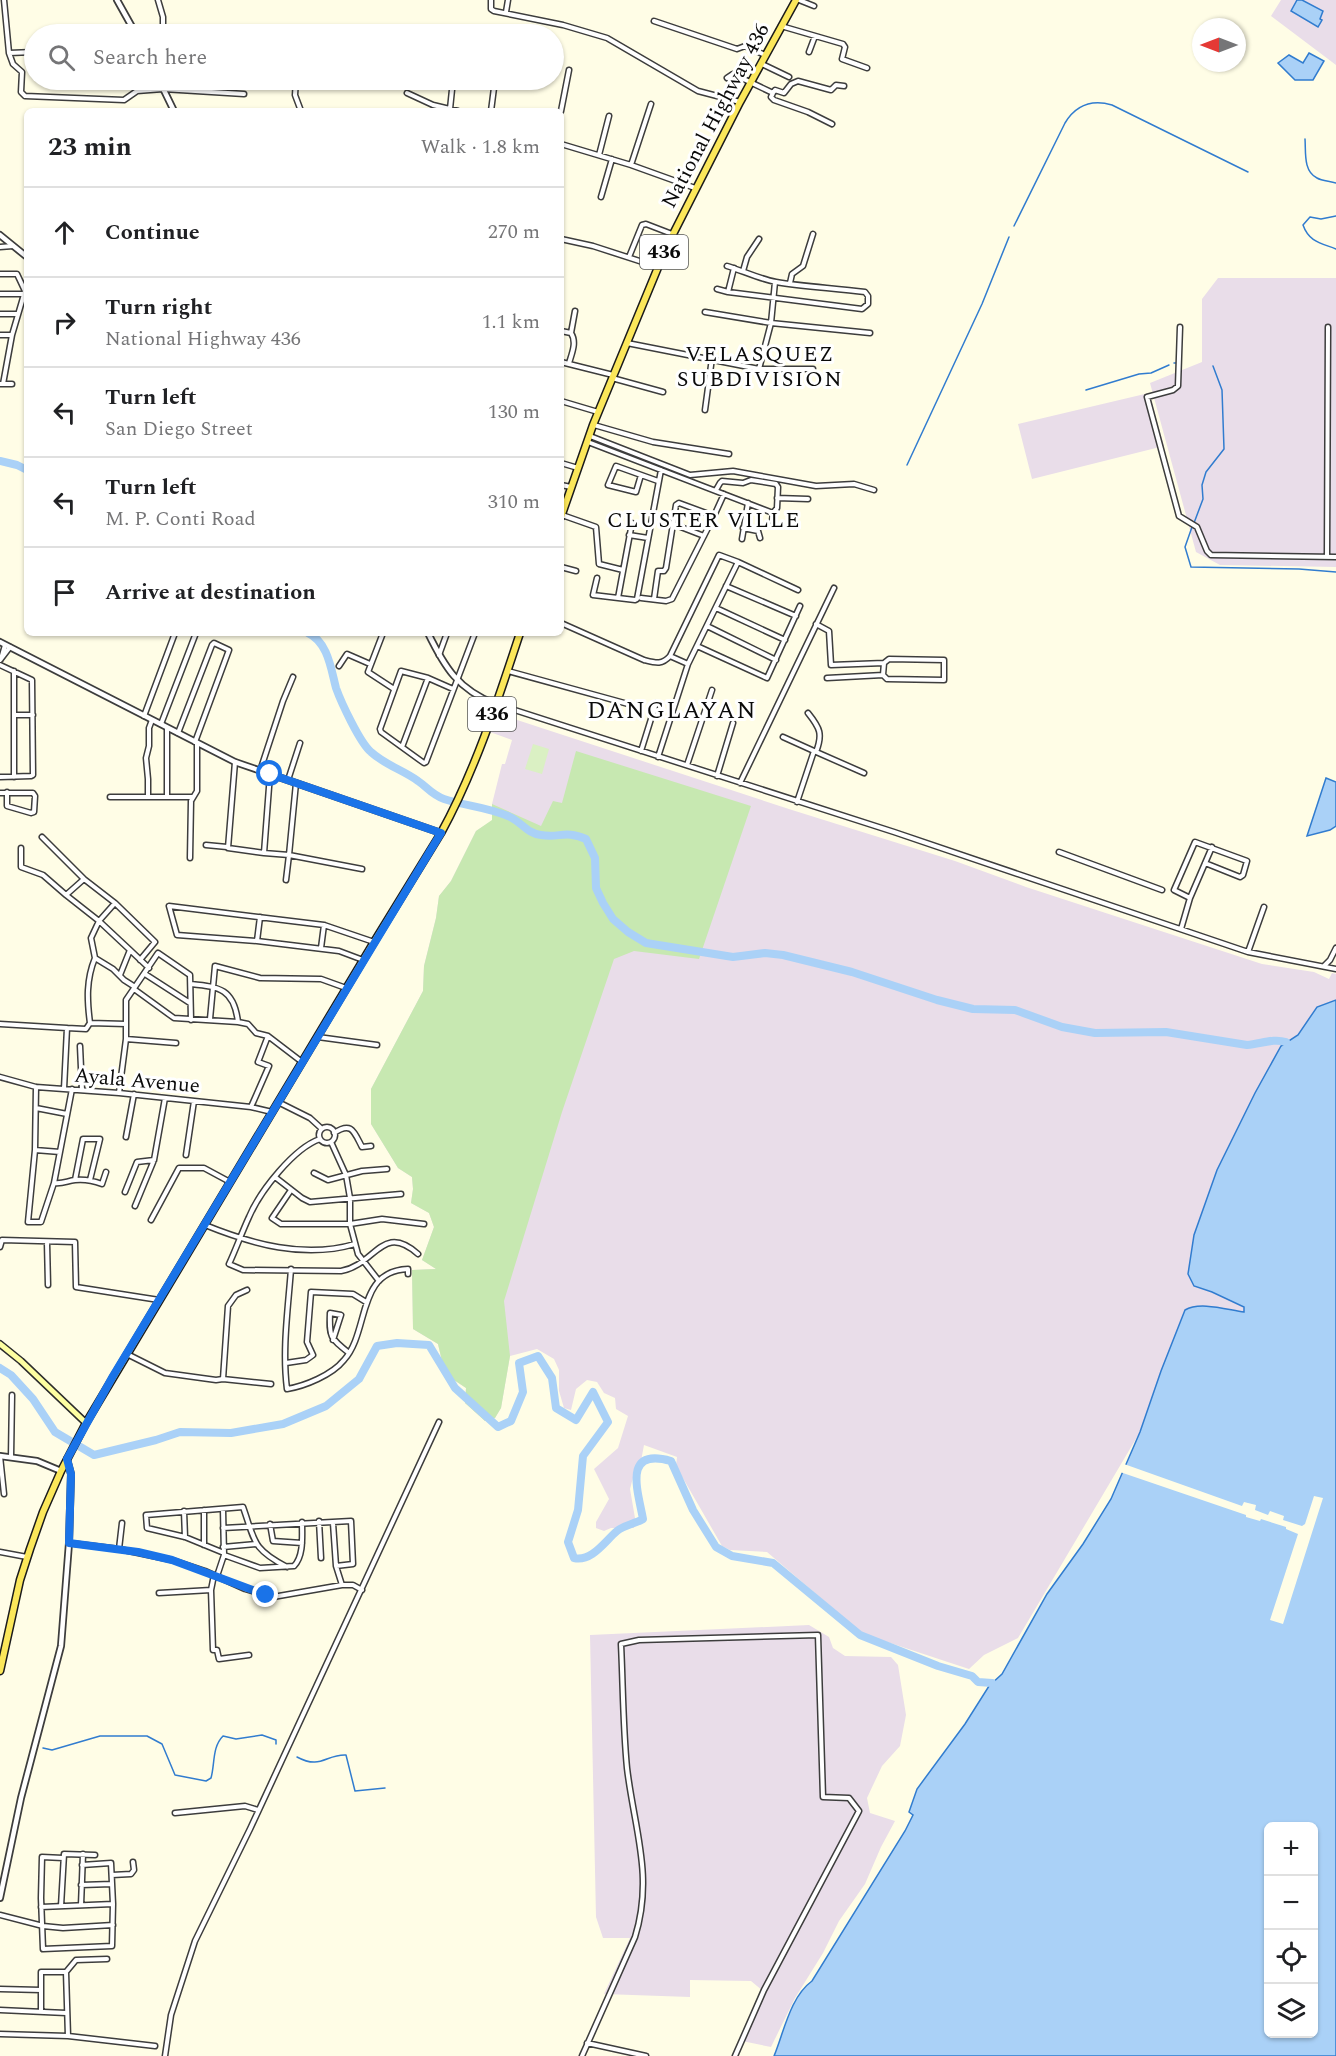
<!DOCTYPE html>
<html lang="en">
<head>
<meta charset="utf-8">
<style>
	body { margin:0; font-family:Spectral,serif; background:#f2f2f2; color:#202124 }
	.controls { position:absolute; right:18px; bottom:18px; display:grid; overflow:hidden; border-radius:9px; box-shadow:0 2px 4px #0004 }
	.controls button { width:54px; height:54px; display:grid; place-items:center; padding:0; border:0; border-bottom:2px solid #e0e0e0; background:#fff; color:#202124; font:30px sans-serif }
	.compass { position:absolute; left:1192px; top:18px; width:54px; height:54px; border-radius:50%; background:#fff; box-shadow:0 2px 4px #0004; rotate:270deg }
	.stop { position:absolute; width:18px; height:18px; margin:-14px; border:4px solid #1a73e8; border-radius:50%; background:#fff }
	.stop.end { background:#1a73e8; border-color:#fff; box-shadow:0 2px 6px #0008 }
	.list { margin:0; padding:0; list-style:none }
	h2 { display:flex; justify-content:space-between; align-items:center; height:78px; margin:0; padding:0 24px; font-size:26px }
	h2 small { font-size:20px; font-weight:400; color:#757577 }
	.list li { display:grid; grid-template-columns:39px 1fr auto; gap:18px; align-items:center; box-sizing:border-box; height:90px; padding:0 24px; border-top:2px solid #e0e0e0 }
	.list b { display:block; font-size:22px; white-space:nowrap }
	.list p { margin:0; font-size:20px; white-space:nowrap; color:#757577 }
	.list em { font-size:20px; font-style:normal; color:#757577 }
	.icon { flex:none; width:33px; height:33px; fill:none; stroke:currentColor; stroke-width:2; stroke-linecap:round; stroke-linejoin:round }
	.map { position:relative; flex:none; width:1336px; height:2056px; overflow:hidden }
	.search { position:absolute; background:#fff; box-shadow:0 2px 4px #0004; left:24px; top:24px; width:540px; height:66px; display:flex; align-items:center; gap:15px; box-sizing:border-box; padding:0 21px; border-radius:33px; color:#757577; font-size:22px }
	.panel { position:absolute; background:#fff; box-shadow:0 2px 4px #0004; left:24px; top:108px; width:540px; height:528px; border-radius:9px }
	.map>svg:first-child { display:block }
	.industrial { fill:#e9dde9 }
	.green { fill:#c7e8b1 }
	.pitch { fill:#daf0c3 }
	.water { fill:#aad1f7; stroke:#317ccf; stroke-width:1.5; fill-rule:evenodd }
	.pier { fill:#fffde6 }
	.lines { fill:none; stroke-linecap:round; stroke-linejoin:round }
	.stream { stroke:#317ccf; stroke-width:1.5 }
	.river { stroke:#aad1f7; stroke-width:8 }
	.minor-casing { stroke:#3d3d3d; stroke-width:7 }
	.tertiary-casing { stroke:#3d3d3d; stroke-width:8 }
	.secondary-casing { stroke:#2c2c2c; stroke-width:8 }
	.primary-casing { stroke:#1b1b1b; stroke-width:9 }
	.minor { stroke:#fff; stroke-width:4 }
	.tertiary { stroke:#fff; stroke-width:4.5 }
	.secondary { stroke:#feffa1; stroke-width:5 }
	.primary { stroke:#fbe75a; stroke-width:6 }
	.route { stroke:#1a73e8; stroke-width:8 }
	.labels { text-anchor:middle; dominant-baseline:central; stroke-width:6; stroke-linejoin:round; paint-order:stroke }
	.shield { fill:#fff; stroke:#545454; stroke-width:1.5 }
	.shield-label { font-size:20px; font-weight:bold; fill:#0a0a0a }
	.street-label { font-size:21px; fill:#0a0a0a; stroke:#fff }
	.neighbourhood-label { font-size:22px; letter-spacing:1.5px; fill:#0a0a0a; stroke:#fff }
	.quarter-label { font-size:24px; letter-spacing:1.5px; fill:#0a0a0a; stroke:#fff }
</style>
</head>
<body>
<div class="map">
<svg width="1336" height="2056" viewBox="0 0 1336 2056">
	<rect width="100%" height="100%" fill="#fffde6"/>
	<!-- industrial -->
	<path class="industrial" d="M1281,0H1336V65L1271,16Z
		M1218,278H1336V567L1220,565L1196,552L1150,383L1202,362V299Z
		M1149,393L1164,446L1032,479L1018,424Z
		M496,713L792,810L955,861L1026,887L1262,964L1314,972L1329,979L1332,973L1336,974V1000L1317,1007L1298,1035L1286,1042L1255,1093L1217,1170L1209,1195L1191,1281L1194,1286L1212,1292L1245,1307L1244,1312L1205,1307L1161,1371L1140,1432L1018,1638L984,1655L969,1669L863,1634L767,1552L730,1550L722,1546L676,1466L677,1457L644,1445L641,1461L636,1466L630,1489L635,1518L634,1528H611L604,1531L596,1528V1522L609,1499L594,1469L618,1448L628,1416L616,1409L615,1398L604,1393L597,1382L587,1380L576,1389L571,1410L564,1408L559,1391V1370L554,1359L537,1349L510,1356L501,1408L495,1418L485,1421L465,1403L466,1388L445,1374L438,1344L413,1329L412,1270L436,1269L422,1260L434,1227L429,1213L411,1203L413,1189L412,1177L398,1168L371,1124V1089L423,991L424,966L436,918L439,896L451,881L476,831L493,820L492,804L502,764H505L512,740L490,732Z
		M809,1625L829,1637L833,1648L845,1656L891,1657L898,1665L906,1715L900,1746L882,1766L867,1798L870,1813L895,1821L881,1847L865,1884L839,1921L823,1953L795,1998L771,2047L742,2041L763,1991L751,1981L690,1980V1997L604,1994L630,1938H603L596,1917L590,1635Z"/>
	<!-- green -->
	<path class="green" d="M576,751L751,806L699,959L634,951L614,959L562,1112L504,1301L510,1356L501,1408L495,1418L485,1421L465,1403L466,1388L445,1374L438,1344L413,1329L412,1270L436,1269L422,1260L434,1227L429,1213L411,1203L413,1189L412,1177L398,1168L371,1124V1089L423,991L424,966L436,918L439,896L451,881L476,831L492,820V804L541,826L553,801L562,803Z"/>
	<!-- pitch -->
	<path class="pitch" d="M533,744L549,749L542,774L525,769Z"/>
	<!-- water -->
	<path class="water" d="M1297,0H1302L1323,11L1320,19L1322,20L1318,27L1291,11Z
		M1309,53L1324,61L1313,80H1295L1278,63L1289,55L1303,63Z
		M1326,778L1336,782V826L1330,830L1307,836Z
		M1336,1000V2056H774C784,2032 790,1997 812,1981L905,1831L913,1815L909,1812L917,1789L965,1724L989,1686L1002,1674L1047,1594L1083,1544L1111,1499L1140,1432L1161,1371L1185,1310C1200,1301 1228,1310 1244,1312V1307L1212,1292L1194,1286L1188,1274L1194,1235L1217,1170L1255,1093L1281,1046L1298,1035L1317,1007ZM1268,1826H1314V2034H1268Z"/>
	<!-- pier -->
	<path class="pier" d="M1124,1464L1242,1506L1244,1502L1256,1505L1255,1510L1268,1515L1270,1511L1284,1516L1283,1520L1302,1526L1305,1524L1314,1496L1323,1498L1283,1624L1270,1620L1298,1534L1286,1529V1527L1261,1519L1260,1521L1246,1517V1515L1120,1472Z"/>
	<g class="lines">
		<!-- stream -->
		<path class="stream" d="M1305,139C1306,152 1303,171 1317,178C1322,181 1330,181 1336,183
			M1336,216L1321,219L1310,217L1303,225C1309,242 1321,243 1336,249
			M1014,226L1065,123C1076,105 1091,99 1112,105L1248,172
			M1174,363H1176
			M1086,390L1139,374L1151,373L1169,365
			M907,465L982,304L1009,237
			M1194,523L1203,499L1202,485L1206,472L1224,449L1222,390L1213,366
			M1192,527L1185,547L1191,567L1299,569L1336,572
			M43,1748L52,1750L100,1736H147L162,1744L175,1775L206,1781L211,1778C215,1764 212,1747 223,1736L236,1739L262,1735L276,1740V1744
			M297,1757C321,1770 326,1754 346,1755L355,1791L385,1788"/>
		<!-- river -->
		<path class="river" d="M0,461L17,465L27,470
			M308,633C328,642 331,669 336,688C341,702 360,743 371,752C385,765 403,770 418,781C427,787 432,795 444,799C465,806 489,807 510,817C521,822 528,834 541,835C560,838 565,830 586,839L595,858L596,888L603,903L613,919L628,932L646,943L733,957L765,953L783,955L852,972L937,1000L973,1009L1015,1010L1062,1027L1095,1033L1166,1032L1247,1045C1261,1044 1273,1038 1286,1042
			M0,1368L11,1375L33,1399L55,1432L94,1455L156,1440L180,1432L231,1433L283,1424L326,1406L359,1379L377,1346L397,1343L429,1345L455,1388L498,1427L511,1421L523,1392L519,1363L538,1356L552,1378L556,1408L576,1420L593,1392L608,1422L583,1456L578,1510L568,1542L574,1558C592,1562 605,1541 617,1531C624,1525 635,1524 643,1519C638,1491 622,1447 671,1461L693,1510L716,1547L732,1556L773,1563L860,1635L938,1666L972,1676L978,1682L992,1683"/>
		<!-- minor casing -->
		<g class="minor-casing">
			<path id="minor" d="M4,0L9,53L34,52
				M158,0L163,17V34
				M491,0V9L494,11L563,25L607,38L698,91L740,102
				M799,0L814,6
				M506,12L508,0
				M654,21L737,49L745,46L765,55
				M781,26L843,44L845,47L842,59L867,68
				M809,52L815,36
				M9,53L13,64L22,72L21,92L25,96L124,100L137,91L163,89L244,94
				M762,64L789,77
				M727,78L733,74L773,93L775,90L784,93L791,84L798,81L831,90L836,85L844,86
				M296,80L295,95L301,111
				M204,91L205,80
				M407,93L433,105L458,111
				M773,93L771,97L774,100L808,112L832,124
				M450,109L453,80
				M491,111L495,80
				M561,111L569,70
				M561,144L631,165L695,188
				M599,155L609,116
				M631,165L651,104
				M601,197L612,159
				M561,239L593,246L658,267
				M0,247L13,246
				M629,257L642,225L646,224L672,234
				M727,266C743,271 760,279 776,282C805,287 836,288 865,292L868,296V304L862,309L728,292L734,268
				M743,271L747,257L759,239
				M0,274H17L25,291L12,335L3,384
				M790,283L792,274L803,266L813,234
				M717,289L728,292
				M0,294H25
				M705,312L771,323L870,333
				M0,314H18
				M1180,327L1178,386L1173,390L1147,397L1179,516L1197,527L1207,551L1211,555L1336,557
				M561,331L571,333
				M0,335H12
				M627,343L759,369L771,323L775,282
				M561,362L613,375
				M569,363C572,353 577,342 571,333L575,311
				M759,369H813
				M612,378L663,392
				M0,384H12
				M561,401L598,412
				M705,410L712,358
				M594,425L653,442L729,454
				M590,436L690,475L733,471L816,486L854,484L874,490
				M588,442L773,513
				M561,463L578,468
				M641,475L636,492L608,485L616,466L658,481
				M561,485L571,487
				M716,490L720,483L722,481L743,483L751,480L776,484L778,487L777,508L773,513L772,521
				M777,498L808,499
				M562,515L596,527L599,564L623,570
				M714,516L724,494
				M673,524L704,536
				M743,528L758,531L760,538
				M629,535L648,538
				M742,539L748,503
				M1327,557L1328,327
				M561,567L576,571
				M597,578L593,595L635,600L637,599L661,470
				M726,586L796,616
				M618,598L632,523
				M641,598L666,601L672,599L714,516L679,503L676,505L666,568L664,571H658L654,599
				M716,608L785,640
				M561,623L644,660C656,663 662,665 670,656L719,555L738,562L798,590
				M816,624L829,631L831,665L884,663L889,659L944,660V680L887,679L883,675L827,678
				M707,626L776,660
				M383,633L368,672L394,689
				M697,646L767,678L800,606
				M439,655L447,633
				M670,656L688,664
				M1,659L5,645
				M0,660L10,647
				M0,665L32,680L33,775L31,776L0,777
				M339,666L347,654L370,664
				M14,671V777
				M508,671L639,707
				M883,675L884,663
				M453,689L428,678L401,671L380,729L381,732L424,763L426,762L475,633
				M496,704L894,832L1248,952L1336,969
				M808,713C820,728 823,734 816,752
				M14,715H33
				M144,716L175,633
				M161,724L196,633
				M167,728V797
				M178,733L212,645L214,643L229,650L195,742
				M783,737L814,751L797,802
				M402,747L428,678
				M641,751L656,703
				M814,751L864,773
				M658,757L688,664L738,562
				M235,762L228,848L264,853
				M687,765L712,690
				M260,771L283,701L293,677
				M270,774L264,853L289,855L296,783
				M717,776L733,723
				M288,780L300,743
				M740,783L834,588
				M0,793H33L35,796L34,812L31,813L7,806V792
				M110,797H193
				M148,797V779L146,758L149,746V728L152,720
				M42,837L84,879
				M206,845L227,847
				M21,848V867L43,875L66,895
				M1059,852L1162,890
				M190,858L191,801L197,791V743
				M286,880L289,855L362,869
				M1190,898L1174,890L1195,842L1247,861L1243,875L1240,877L1205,863
				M115,903L155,942L140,960
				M1181,929L1190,898L1212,847
				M257,941L260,917
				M321,948L324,925
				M130,950L149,968
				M1248,952L1264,907
				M95,958L91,938L99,921L115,903L84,879L66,895L99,921L130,950L120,975
				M363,960L339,951L257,941L177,935L169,906L324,925L374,942
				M1324,966L1330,960L1336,948
				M145,974L190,1003
				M191,984C220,987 234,989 238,1022L248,1024L256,1033L268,1036L302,1062
				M134,989L174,1018L238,1022
				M210,1019L215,966L260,978L321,979L346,988
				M90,1023C87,1000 86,980 95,958L113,969L124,980L135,987
				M0,1024L67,1028L64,1089
				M67,1028L86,1029L90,1023L126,1024
				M318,1037L377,1045
				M126,1039L176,1043
				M80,1046L82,1090
				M0,1077L36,1087L119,1093L251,1107L272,1112
				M36,1087L35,1150L28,1222H41L54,1183C63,1184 67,1181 75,1180C84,1179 94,1181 102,1184L106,1172
				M119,1093L126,1039V1000L158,953L190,975L191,1020
				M278,1102L310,1118L322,1129
				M251,1107L269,1066L258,1062L268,1036
				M36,1108L67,1114
				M319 1135a8 8 0 1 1 16 0a8 8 0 1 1-16 0Z
				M334,1133C352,1121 354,1132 362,1147L371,1146
				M126,1137L134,1094
				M320,1139C294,1148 260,1191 249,1217C242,1232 236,1249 229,1264L243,1270L341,1271C376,1265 382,1222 418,1254
				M331,1142L346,1175L350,1198V1224L358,1254L379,1281
				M35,1150L60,1152
				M186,1155L194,1101
				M314,1173L328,1180L362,1171L387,1169
				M275,1177L302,1198L310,1202L401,1194
				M75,1180L83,1139H100L90,1180
				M54,1183L72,1089
				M291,1190L272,1218L281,1224H350L382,1219L424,1224
				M125,1192L137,1162L154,1160
				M135,1206L154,1160L165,1098
				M151,1220L179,1168H204L230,1182
				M205,1225C252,1244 304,1259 355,1244
				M47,1243L48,1285
				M0,1247L2,1240L75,1242L76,1287L159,1300
				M291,1269C288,1309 282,1350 287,1389C305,1386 332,1375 344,1360C370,1331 356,1271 408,1269V1274
				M333,1340L341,1315L330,1313C329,1337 330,1338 349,1353
				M127,1354L165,1373L216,1380L223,1379L271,1384
				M286,1363L306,1360L313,1355L307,1342L311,1292L353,1294L366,1302
				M223,1379L228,1306L236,1295L247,1290
				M0,1456L4,1494
				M11,1457L12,1395
				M184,1511L185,1537
				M319,1521L321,1558
				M333,1523L336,1566L342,1585
				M270,1524L273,1541L302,1543
				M223,1528L351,1521L353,1564L336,1566
				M69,1543L119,1549L172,1560L205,1571L245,1589L273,1597L342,1585H353L362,1590
				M204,1545V1510
				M223,1547L256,1544
				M119,1549L122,1523
				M0,1552L27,1557
				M224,1553L185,1537L147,1528L146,1515L243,1507C255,1541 252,1549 287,1567
				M224,1555L260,1568L294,1566C304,1556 302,1536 302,1522
				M214,1575L211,1590L213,1650H217L219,1659L249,1655
				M217,1576L224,1555L223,1509
				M159,1593L211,1590
				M175,1813L245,1806L258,1810
				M63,1858L42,1857L41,1898L43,1949L112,1946L113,1904L111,1863L82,1865
				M112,1875L131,1874L134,1870L133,1862
				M81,1885L112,1884
				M81,1905L83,1854
				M61,1906L64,1854L95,1855
				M41,1907L113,1904
				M0,1915L43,1926L63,1928L113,1925
				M0,1989L41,1990
				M0,2010L66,2013
				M41,2011V1972H66
				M0,2034L68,2036L155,2046
				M68,2036L66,1972L76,1960L107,1959
				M587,2043L646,2056
				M165,2056L171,2015L195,1941L250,1829L439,1422
				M582,2056L635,1937C654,1876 634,1828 627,1768C623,1727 623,1685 621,1644L639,1640L818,1635L823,1797L849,1798L859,1811L764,1990L735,2056"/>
		</g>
		<!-- tertiary casing -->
		<g class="tertiary-casing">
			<path id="tertiary" d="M117,0L136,34
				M159,80L174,111
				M0,235L27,257
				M428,633C445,668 458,689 495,704
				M0,642L235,762L441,833
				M0,1456L37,1461L61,1471
				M0,1898L21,1798L61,1646L69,1543L71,1474L67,1459"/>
		</g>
		<!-- secondary casing -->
		<g class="secondary-casing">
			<path id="secondary" d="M0,1344L21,1361L86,1423"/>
		</g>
		<!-- primary casing -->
		<g class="primary-casing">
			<path id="primary" d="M561,517L593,425L666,248L740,102L796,0
				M0,1671L20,1580L30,1549L43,1512L61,1471L86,1423L374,942L441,833C475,771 498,700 520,633"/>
		</g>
		<!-- minor -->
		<use href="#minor" class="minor"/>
		<!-- tertiary -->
		<use href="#tertiary" class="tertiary"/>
		<!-- secondary -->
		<use href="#secondary" class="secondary"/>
		<!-- primary -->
		<use href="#primary" class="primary"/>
	</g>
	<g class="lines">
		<!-- route -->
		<path class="route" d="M266,1595L172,1560L138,1552L69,1543L71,1474L67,1459L113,1376L441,833L270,774"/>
	</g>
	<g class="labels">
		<!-- shield labels -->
		<g class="shield">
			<rect x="640" y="235" width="48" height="34" rx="4.5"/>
			<rect x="468" y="697" width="48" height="34" rx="4.5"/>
		</g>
		<g class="shield-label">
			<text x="664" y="252">436</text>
			<text x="492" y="714">436</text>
		</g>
		<!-- street labels -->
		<g class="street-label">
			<text transform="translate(716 116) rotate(-62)">National Highway 436</text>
			<text transform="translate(137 1081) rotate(5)">Ayala Avenue</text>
		</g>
		<!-- neighbourhood labels -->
		<g class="neighbourhood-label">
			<text x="760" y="354">VELASQUEZ<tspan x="760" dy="25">SUBDIVISION</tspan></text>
			<text x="704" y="520">CLUSTER VILLE</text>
		</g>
		<!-- quarter labels -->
		<g class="quarter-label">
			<text x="672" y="711">DANGLAYAN</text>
		</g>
	</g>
</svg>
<div class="controls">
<button>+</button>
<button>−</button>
<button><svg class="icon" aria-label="locate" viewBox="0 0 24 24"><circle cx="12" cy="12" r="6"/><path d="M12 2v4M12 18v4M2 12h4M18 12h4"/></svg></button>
<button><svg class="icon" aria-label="layers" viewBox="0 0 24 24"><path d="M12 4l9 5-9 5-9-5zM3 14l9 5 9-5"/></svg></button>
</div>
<svg class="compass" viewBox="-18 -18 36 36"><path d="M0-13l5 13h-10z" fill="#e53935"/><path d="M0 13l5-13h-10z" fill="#757577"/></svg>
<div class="stop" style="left:270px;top:774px"></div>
<div class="stop end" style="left:266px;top:1595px"></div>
<div class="search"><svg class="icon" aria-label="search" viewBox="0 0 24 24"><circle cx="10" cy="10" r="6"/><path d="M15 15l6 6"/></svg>Search here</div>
<section class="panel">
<h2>23 min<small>Walk · 1.8 km</small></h2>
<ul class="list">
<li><svg class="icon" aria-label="ahead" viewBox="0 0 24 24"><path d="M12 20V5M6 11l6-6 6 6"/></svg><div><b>Continue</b></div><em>270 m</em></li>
<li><svg class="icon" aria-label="right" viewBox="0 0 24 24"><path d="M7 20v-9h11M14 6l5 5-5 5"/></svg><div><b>Turn right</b><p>National Highway 436</p></div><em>1.1 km</em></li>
<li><svg class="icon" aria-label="left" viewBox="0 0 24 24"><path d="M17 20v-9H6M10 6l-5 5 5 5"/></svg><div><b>Turn left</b><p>San Diego Street</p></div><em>130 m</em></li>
<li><svg class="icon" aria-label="left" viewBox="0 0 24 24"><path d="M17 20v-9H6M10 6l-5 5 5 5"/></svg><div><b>Turn left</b><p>M. P. Conti Road</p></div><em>310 m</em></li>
<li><svg class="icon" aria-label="arrive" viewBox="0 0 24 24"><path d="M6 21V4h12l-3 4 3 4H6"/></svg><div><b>Arrive at destination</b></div></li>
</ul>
</section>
</div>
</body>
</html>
